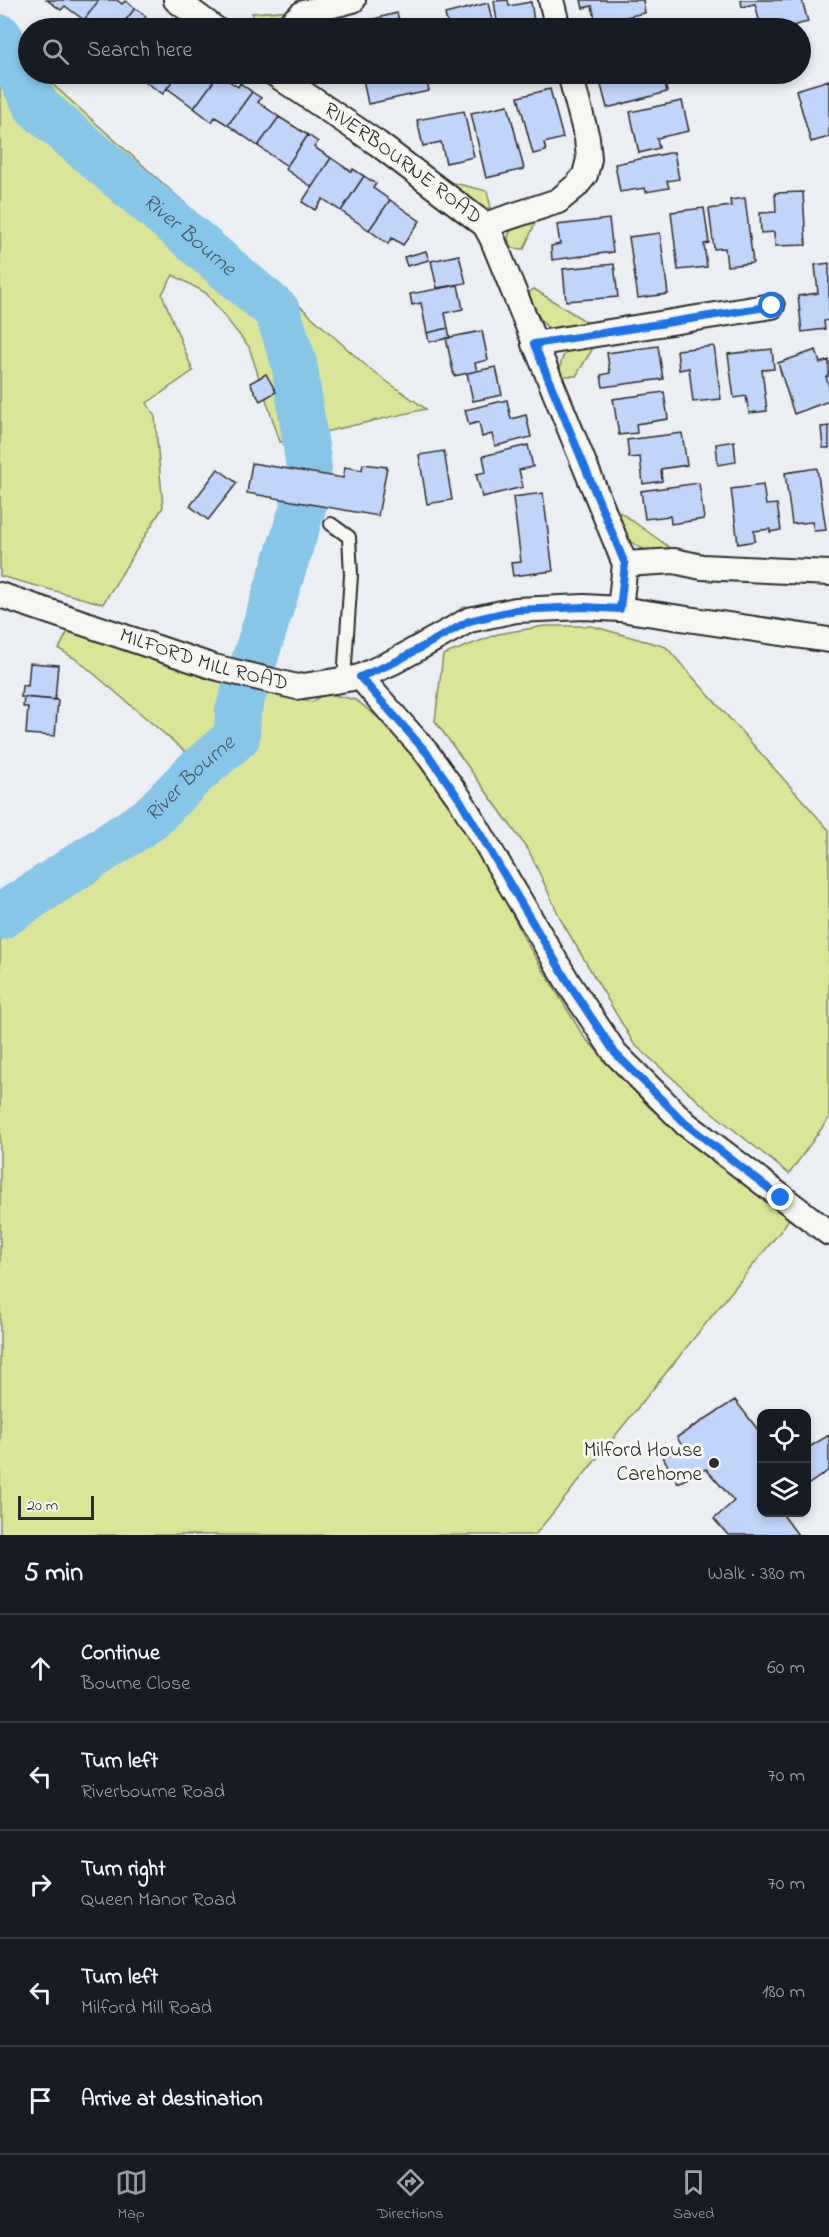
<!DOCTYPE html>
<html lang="en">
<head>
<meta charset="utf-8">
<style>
	body { margin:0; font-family:"Indie Flower",sans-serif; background:#242831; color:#f1f3f6 }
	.controls { position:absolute; right:18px; bottom:18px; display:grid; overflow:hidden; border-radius:12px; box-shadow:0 3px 9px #0003 }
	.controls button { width:54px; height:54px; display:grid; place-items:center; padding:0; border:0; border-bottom:2px solid #363941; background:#171b24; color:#f1f3f6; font:30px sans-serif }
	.scale { position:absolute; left:18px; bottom:15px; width:76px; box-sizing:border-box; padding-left:6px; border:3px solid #2b2b2b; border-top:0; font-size:16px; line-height:21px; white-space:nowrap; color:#2b2b2b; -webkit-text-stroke:4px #f6f6f2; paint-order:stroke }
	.stop { position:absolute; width:18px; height:18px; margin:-14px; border:4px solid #1a73e8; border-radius:50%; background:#fff }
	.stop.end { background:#1a73e8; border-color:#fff; box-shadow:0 2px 6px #0008 }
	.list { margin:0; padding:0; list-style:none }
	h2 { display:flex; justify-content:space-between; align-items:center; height:78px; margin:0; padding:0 24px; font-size:26px }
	h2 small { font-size:20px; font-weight:400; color:#9ea1a6 }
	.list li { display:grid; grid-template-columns:39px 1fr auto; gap:18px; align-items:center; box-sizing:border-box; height:108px; padding:0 24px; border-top:2px solid #363941 }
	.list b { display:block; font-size:22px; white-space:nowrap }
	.list p { margin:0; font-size:20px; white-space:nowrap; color:#9ea1a6 }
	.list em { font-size:20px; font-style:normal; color:#9ea1a6 }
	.icon { flex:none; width:33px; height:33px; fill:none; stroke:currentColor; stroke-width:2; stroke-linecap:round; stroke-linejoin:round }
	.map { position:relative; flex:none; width:829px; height:1535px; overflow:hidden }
	.search { position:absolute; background:#171b24; box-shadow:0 3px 9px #0003; left:18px; right:18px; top:18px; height:66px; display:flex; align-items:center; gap:15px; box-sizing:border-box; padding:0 21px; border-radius:33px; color:#9ea1a6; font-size:22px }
	.sheet { height:618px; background:#171b24 }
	nav { display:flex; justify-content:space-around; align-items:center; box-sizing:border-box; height:84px; border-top:2px solid #363941; background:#171b24; font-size:16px; color:#9ea1a6 }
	nav a { display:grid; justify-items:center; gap:3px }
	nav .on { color:#98999b }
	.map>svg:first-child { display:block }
	.green { fill:#dae598; stroke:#828862; stroke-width:1.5 }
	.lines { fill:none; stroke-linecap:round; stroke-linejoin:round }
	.river { stroke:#88c6e8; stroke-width:46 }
	.building { fill:#c1d4f9; stroke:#2b2b2b; stroke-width:1.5 }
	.lane-casing { stroke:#2b2b2b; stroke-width:16 }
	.street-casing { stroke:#2b2b2b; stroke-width:28 }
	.lane { stroke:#f6f6f2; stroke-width:12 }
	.street { stroke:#f6f6f2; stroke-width:24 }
	.route { stroke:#1a73e8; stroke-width:8 }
	.poi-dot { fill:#2b2b2b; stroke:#f6f6f2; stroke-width:2 }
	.labels { text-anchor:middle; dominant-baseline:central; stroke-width:6; stroke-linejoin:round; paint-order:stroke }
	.street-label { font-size:21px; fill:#2b2b2b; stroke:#f6f6f2 }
	.poi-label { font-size:21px; fill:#2b2b2b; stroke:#f6f6f2; text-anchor:end }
	.water-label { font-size:22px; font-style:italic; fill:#475a64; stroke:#f6f6f2 }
</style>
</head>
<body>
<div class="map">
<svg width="829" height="1535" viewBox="0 0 829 1535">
	<rect width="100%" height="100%" fill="#ebeff3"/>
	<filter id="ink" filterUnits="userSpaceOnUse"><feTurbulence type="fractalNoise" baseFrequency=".0167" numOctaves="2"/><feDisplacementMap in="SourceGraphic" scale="12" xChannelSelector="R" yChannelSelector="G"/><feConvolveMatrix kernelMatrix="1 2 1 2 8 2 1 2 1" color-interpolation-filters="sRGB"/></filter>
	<g filter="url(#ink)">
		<!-- green -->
		<path class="green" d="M293,10L275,28H258L252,13Z
			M0,36L28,62V74H41L372,371L426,409L280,442L249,347L206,293L173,275L162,294L193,371L147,403L155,417L163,507L103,604L0,576Z
			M450,182L487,191L491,208H477L451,188Z
			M538,216L524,249L510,248L508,237L511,229Z
			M534,289L593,326C546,332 547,337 528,293Z
			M596,343L576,376H560C559,347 572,348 596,343Z
			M620,512L676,552C638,552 631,549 616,515Z
			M545,626H592L666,647L829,830V1118L789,1174L704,1106L634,1044L562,922L529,851L435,721L443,655L498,634Z
			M68,631L312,702L325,693L356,700L385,723L417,756L473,833L526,942L584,1037L650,1108L790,1217L783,1228L535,1535H0V932L37,913L215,777L79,661L59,649Z"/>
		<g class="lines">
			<!-- river -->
			<g class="river">
				<path id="s1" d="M0,37L37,107L277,311L294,362L309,468"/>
				<path id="s2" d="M0,917L150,819L195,773L237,737L238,711L304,504"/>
			</g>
		</g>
		<!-- building -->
		<path class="building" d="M47,0H99L84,20L65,6L61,10Z
			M99,0H117L122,4L125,1L135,8L120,28H95L84,20Z
			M508,0L509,6L531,2L535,28H498L494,1Z
			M581,0H643L645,13L596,23L592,6L583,8Z
			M741,0H802L808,22L784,28H761L755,4L742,7Z
			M488,3L493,24L480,28H448L445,14Z
			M135,8L146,16L143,20L155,28H120Z
			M397,13L401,28H343V27Z
			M134,74H177L163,94Z
			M177,74H219L194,108L167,88Z
			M219,74L238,87L240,83L252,92L228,125L215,117L212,122L194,108Z
			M362,74H425L429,91L368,104Z
			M612,74H663L667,92L607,108L599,77Z
			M829,80V137L811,142L796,90Z
			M550,89L563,138L544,143L546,151L533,154L518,97Z
			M252,92L261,98L258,102L279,117L258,146L228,125Z
			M682,101L689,131L657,138L659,148L639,153L630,112Z
			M508,105L524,169L486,178L471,113Z
			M464,111L474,157L446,163L441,142L423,146L417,120Z
			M279,117L308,135L287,166L258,146Z
			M308,135L318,142L314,147L331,158L312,187L285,169Z
			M674,152L679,179L667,181L669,188L646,192L645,188L620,192L615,164Z
			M331,158L352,172L353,169L364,176L341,211L323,199L315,210L302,202Z
			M364,176L376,184L373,188L390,200L369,230L341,211Z
			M803,192L806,245L775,246L774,232L761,233L760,213L776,212L775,193Z
			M745,198L753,263L727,266L725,248L714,249L709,209L731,206L730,200Z
			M390,200L420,221L403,245L392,238L388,244L369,230Z
			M704,208L709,243L704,244L707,267L678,270L671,212Z
			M609,219L613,252L552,260L551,246L560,244L557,225Z
			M660,233L668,294L638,298L629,237Z
			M426,251L429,260L407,266L404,257Z
			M459,255L466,283L437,288L431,261Z
			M829,263V320L824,321L825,329L802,332L798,296L818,293L815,265Z
			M614,264L618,297L566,301L563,269Z
			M458,285L463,309L445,313L448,328L427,333L421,303L412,305L410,294Z
			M448,328L450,338L429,342L427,333Z
			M482,331L488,360L475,363L477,371L454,376L446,338Z
			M658,346L663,379L603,387L601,375L610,373L607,353Z
			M714,346L721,399L693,402L689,368L679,370L677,350Z
			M772,349L774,369L762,370L767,411L749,413L746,396L734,398L728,354Z
			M816,350L820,363L829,360V376L826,377L829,386V401L794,414L778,363Z
			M496,367L502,395L473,401L467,373Z
			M266,374L276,392L260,401L250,383Z
			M664,392L668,419L636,424L637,433L619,435L613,399Z
			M507,400L511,419L526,415L531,437L495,446L492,434L482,437L479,422L469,425L465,410Z
			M829,426V448H823L821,427Z
			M682,433L687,465L661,469L662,481L643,484L640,457L629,458L627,440Z
			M734,441L736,462L718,465L716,444Z
			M528,445L533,467L519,470L523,487L482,497L476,474L486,472L483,456Z
			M444,451L452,500L427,504L419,455Z
			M252,463L343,478L345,467L362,470L363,464L387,467L378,516L247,493Z
			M817,468L826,530L814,531L812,522L792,524L785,473Z
			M218,469L237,483L208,520L190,506Z
			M699,483L704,519L671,524L670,516L645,519L641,491Z
			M763,485L766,505L777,504L781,530L770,532V529L754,531L755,541L738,544L731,489Z
			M543,493L553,571L513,576L511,563L521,562L513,497Z
			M30,663L58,665L55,700L21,697L22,685L28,686Z
			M24,697L58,700L55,736L26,734L28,707H23Z
			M735,1400L762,1435V1512H781L798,1535H728L714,1519L734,1501L706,1469L678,1483L663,1457L683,1448L677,1437Z
			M829,1435V1470L806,1486V1449Z"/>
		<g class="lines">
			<!-- lane casing -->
			<g class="lane-casing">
				<path id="lane" d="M331,524L349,537L351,575L344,679"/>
			</g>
			<!-- street casing -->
			<g class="street-casing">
				<g id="street">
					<path d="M176,0L214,28"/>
					<path d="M551,0L558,28"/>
					<path d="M285,28L303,13L353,0"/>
					<path id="s3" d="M275,74L377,143L485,225L492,238L625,564L620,609"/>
					<path d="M485,225L558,201L576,186L585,175L589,159L587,138L570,74"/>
					<path d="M534,344L772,306"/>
					<path d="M625,564L674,561L702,567L829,573"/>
					<path id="s4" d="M0,595L214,667L297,687L360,677L395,661L469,620L516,610L584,607L620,609L829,640"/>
					<path d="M360,677L427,753L460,799L569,984L615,1053L686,1124L829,1233"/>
				</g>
			</g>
			<!-- lane -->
			<use href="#lane" class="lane"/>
			<!-- street -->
			<use href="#street" class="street"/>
		</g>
	</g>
	<g class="lines" filter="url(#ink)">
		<!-- route -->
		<path class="route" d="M772,306L534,344L625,564L620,609L584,607L516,610L469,621L395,662L360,677L427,753L460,800L569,984L615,1053L686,1124L781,1198"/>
	</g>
	<!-- markers -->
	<circle class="poi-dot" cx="714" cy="1463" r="6"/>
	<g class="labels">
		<!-- street labels -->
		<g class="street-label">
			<text stroke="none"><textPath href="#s3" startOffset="156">RIVERBOURNE ROAD</textPath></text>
			<text stroke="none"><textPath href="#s4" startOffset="214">MILFORD MILL ROAD</textPath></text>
		</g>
		<!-- poi labels -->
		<g class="poi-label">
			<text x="702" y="1451">Milford House<tspan x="702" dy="24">Carehome</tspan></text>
		</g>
		<!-- water labels -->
		<g class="water-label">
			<text stroke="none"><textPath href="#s1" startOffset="278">River Bourne</textPath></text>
			<text stroke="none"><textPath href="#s2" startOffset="236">River Bourne</textPath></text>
		</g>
	</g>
</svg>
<div class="controls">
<button><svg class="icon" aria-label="locate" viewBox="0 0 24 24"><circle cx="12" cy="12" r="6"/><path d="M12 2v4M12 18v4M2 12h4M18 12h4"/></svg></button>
<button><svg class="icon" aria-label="layers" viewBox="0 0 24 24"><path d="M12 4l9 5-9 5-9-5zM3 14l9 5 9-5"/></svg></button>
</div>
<div class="scale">20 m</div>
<div class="stop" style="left:772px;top:306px"></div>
<div class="stop end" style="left:781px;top:1198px"></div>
<div class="search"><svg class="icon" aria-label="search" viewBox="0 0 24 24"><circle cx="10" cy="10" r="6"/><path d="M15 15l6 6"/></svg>Search here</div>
</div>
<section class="sheet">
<h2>5 min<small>Walk · 380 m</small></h2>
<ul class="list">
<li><svg class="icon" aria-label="ahead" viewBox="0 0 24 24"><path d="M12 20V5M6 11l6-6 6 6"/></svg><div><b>Continue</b><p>Bourne Close</p></div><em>60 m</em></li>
<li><svg class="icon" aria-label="left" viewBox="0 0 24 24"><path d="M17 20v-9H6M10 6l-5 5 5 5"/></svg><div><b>Turn left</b><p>Riverbourne Road</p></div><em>70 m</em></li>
<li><svg class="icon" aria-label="right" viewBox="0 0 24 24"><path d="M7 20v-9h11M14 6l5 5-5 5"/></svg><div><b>Turn right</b><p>Queen Manor Road</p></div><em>70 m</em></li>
<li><svg class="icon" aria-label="left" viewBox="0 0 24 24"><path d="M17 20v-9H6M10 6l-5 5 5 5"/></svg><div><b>Turn left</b><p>Milford Mill Road</p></div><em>180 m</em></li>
<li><svg class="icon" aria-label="arrive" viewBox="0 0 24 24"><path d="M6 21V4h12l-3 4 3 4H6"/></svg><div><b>Arrive at destination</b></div></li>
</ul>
</section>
<nav>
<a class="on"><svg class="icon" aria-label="map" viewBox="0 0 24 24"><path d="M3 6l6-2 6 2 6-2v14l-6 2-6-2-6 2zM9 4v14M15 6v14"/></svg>Map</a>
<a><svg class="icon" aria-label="directions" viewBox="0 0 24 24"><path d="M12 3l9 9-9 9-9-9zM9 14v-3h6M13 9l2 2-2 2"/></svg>Directions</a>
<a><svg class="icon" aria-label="saved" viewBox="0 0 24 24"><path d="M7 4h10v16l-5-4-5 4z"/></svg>Saved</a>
</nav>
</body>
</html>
